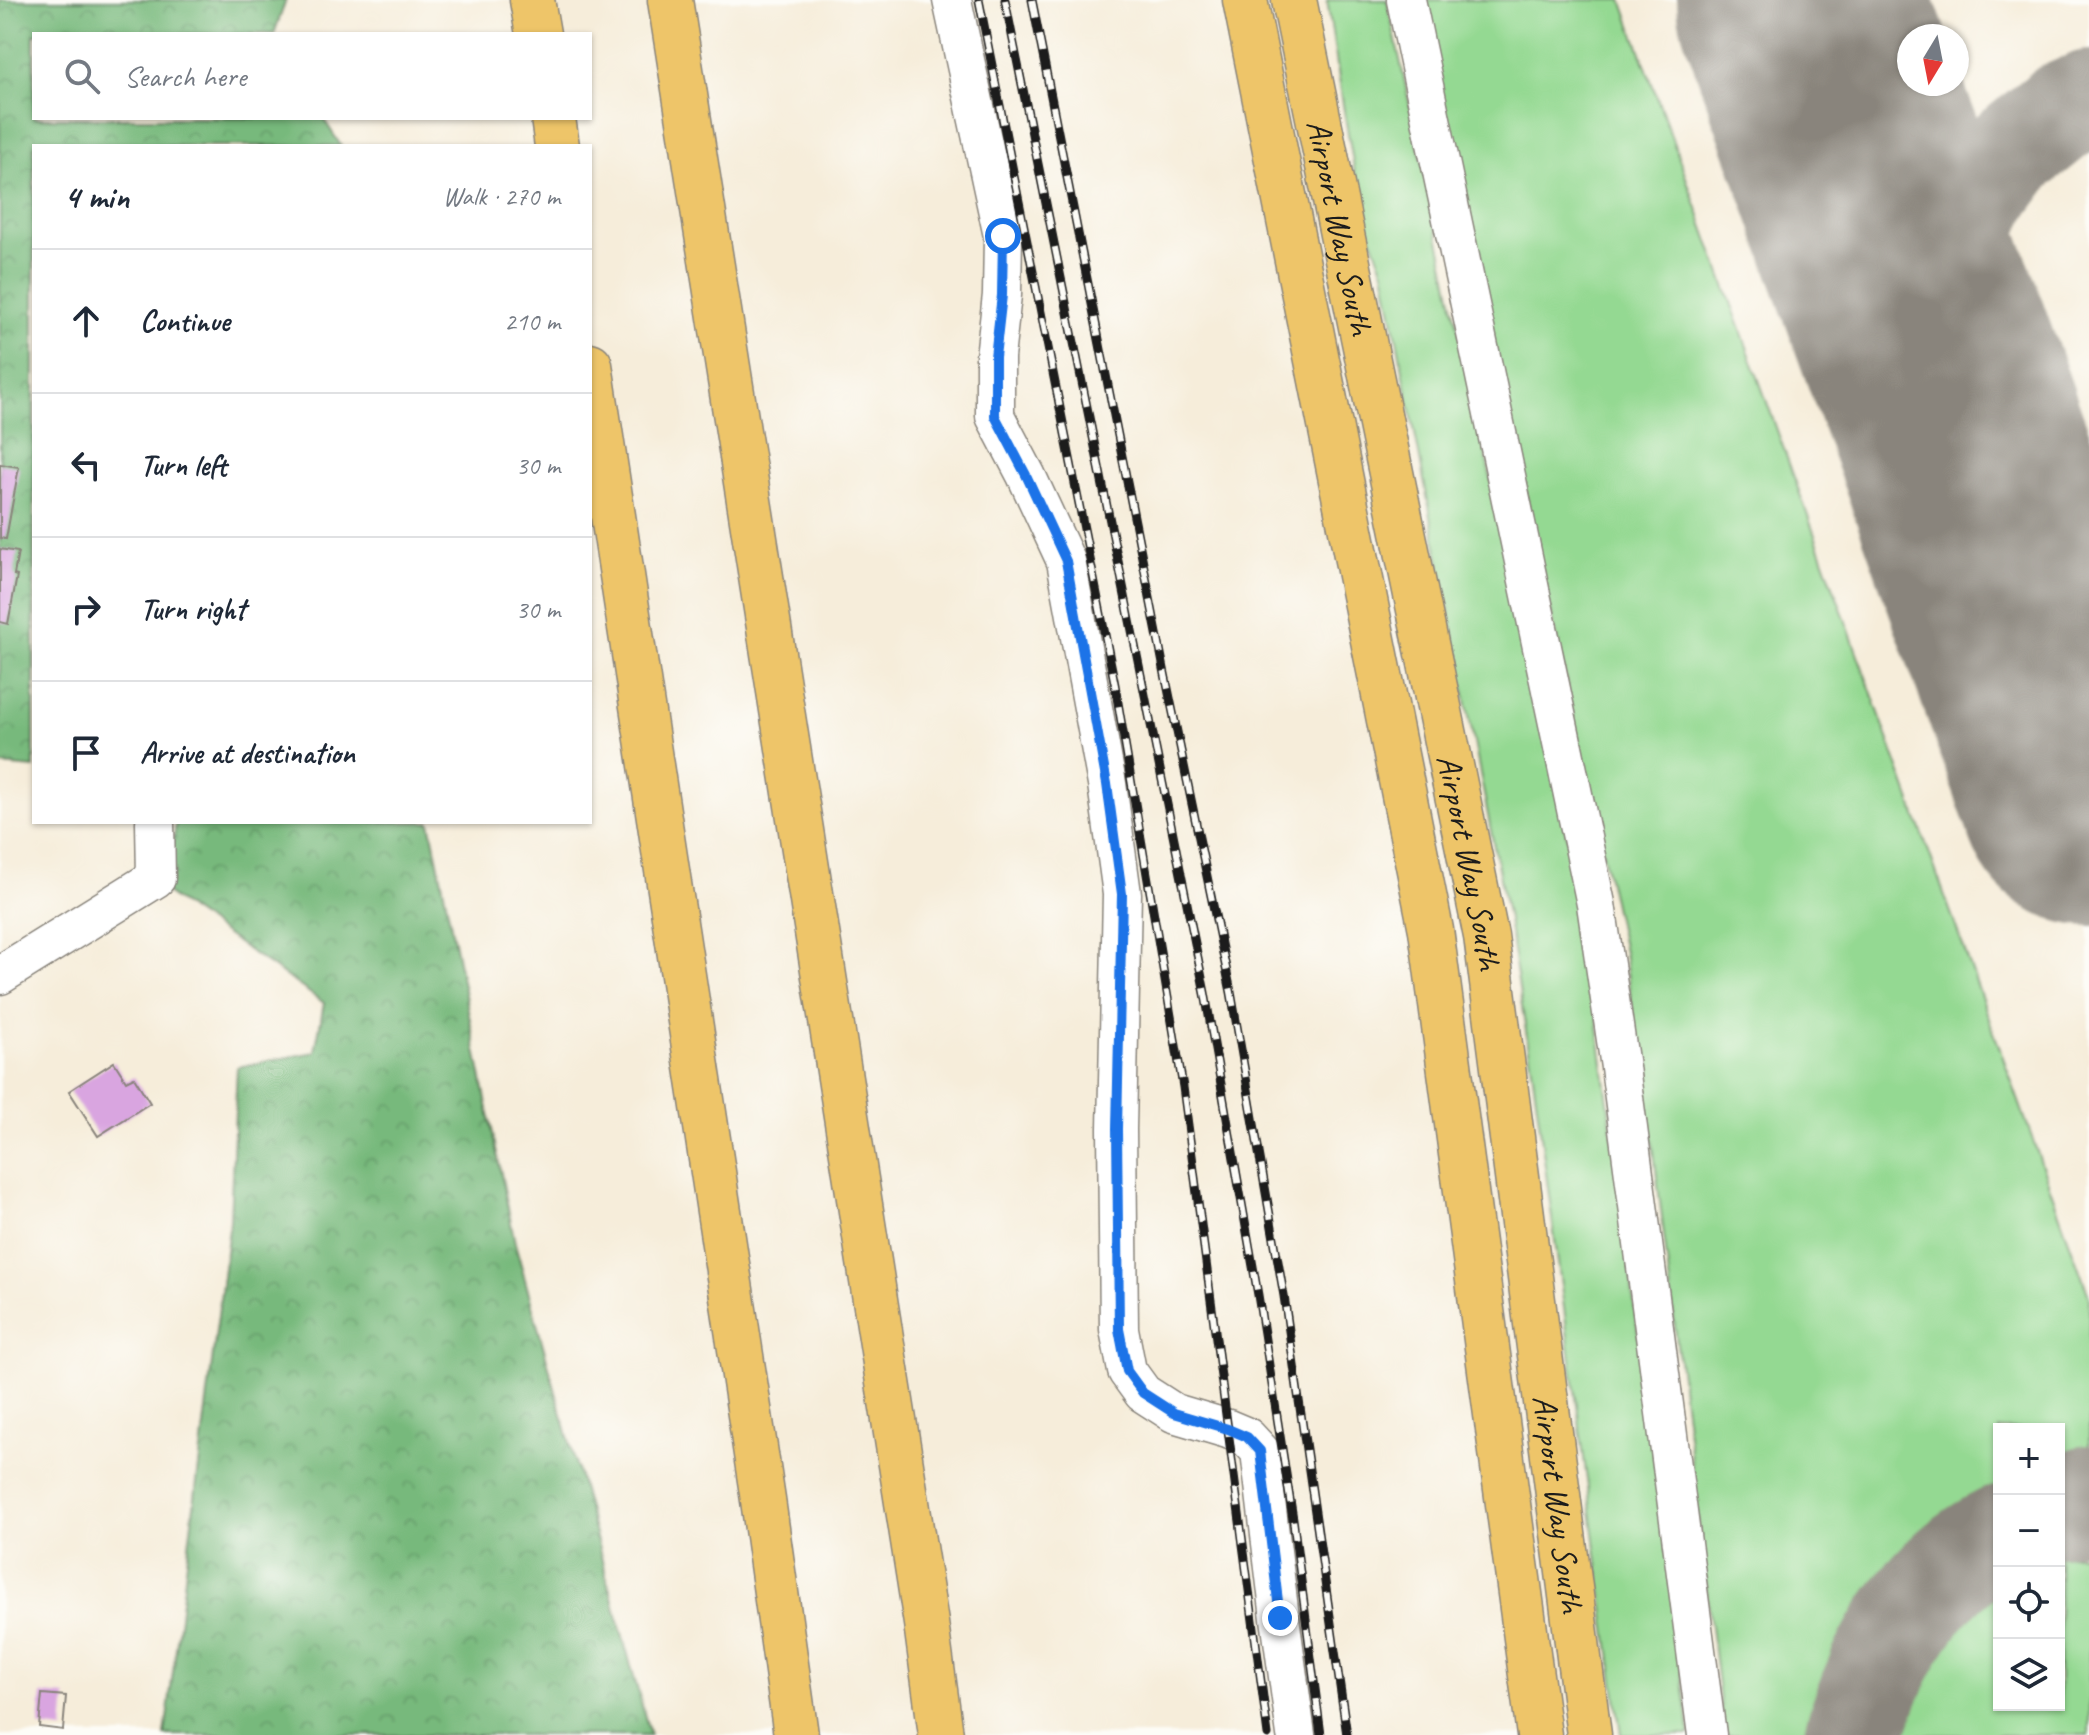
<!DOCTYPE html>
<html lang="en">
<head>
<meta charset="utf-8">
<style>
	body { margin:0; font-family:Caveat,sans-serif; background:#f2f2f3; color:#1f2937 }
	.controls { position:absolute; right:24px; bottom:24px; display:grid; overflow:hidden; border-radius:0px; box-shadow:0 2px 6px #0004 }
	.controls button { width:72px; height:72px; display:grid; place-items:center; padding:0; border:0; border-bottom:2px solid #e0e1e3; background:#fff; color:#1f2937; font:40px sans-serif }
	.compass { position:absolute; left:1897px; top:24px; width:72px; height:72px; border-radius:50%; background:#fff; box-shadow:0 2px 6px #0004; rotate:190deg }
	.stop { position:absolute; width:24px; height:24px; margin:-18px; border:6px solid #1a73e8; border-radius:50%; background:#fff }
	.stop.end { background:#1a73e8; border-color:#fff; box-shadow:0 2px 8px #0008 }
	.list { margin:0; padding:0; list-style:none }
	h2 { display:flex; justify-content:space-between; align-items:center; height:104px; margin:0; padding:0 32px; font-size:34px }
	h2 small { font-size:26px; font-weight:400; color:#747a83 }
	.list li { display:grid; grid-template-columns:52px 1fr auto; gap:24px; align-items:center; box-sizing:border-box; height:144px; padding:0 32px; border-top:2px solid #e0e1e3 }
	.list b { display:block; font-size:30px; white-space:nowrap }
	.list em { font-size:26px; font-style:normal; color:#747a83 }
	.icon { flex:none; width:44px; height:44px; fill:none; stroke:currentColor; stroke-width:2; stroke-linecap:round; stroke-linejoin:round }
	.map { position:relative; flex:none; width:2089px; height:1735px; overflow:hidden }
	.search { position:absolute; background:#fff; box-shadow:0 2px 6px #0004; left:32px; top:32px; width:560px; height:88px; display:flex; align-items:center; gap:20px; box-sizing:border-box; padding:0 28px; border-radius:0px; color:#747a83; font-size:30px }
	.panel { position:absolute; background:#fff; box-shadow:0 2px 6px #0004; left:32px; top:144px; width:560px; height:680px; border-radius:0px }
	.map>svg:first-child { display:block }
	.grass { fill:#94d992; stroke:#587a57; stroke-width:2 }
	.forest { fill:url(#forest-crowns); stroke:#4a6a4c; stroke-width:2 }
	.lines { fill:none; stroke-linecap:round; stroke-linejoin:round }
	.taxiway { stroke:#89847b; stroke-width:100 }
	.runway { stroke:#89847b; stroke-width:250 }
	.building { fill:#d9a5e0 }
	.minor-casing { stroke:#89847b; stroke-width:41 }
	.major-casing { stroke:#89847b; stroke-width:47 }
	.highway-casing { stroke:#89847b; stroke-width:47 }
	.minor { stroke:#fff; stroke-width:38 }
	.major { stroke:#eec569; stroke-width:44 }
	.highway { stroke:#eec569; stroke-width:44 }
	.rail-casing { stroke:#1c1c1c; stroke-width:9 }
	.rail { stroke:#fdfcf7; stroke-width:6; stroke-dasharray:18; stroke-linecap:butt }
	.route { stroke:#1a73e8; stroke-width:10 }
	.labels { text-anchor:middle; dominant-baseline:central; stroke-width:8; stroke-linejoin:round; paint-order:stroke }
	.street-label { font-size:34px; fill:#1c1c1c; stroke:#fdfcf7 }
</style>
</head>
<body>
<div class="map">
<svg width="2089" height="1735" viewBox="0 0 2089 1735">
	<defs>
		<pattern id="forest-crowns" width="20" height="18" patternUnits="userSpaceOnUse" patternTransform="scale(2)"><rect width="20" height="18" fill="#77b97c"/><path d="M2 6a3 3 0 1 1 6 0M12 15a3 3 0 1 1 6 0" fill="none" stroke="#669e6b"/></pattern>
	</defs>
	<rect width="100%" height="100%" fill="#fdfcf7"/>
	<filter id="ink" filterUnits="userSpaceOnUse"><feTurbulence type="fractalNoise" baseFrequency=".0125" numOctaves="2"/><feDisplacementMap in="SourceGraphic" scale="16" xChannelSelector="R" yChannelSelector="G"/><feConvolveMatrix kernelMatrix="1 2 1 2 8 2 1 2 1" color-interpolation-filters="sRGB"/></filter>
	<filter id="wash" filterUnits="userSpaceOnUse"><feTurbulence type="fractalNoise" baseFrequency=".006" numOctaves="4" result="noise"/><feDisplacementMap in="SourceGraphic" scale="32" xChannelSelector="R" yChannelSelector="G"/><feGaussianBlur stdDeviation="1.8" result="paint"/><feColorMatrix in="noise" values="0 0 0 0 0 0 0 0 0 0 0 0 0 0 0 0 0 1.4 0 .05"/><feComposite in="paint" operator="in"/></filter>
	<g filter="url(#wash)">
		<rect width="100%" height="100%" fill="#f6edda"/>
		<!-- grass -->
		<path class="grass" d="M1327,0H1387L1546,733L1586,932L1690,1735H1621L1532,1068L1508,920L1384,271L1362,213L1344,111Z
			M1420,0H1622L2089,1296V1458L2059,1469V1429H1999V1498L1950,1529L1887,1597L1842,1684L1830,1735H1724L1654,1152L1624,952Z
			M2089,1554V1735H1893L1898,1704L1943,1634L1999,1581V1705H2059V1556Z"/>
		<!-- forest -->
		<path class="forest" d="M0,0H286L274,34H34V118H323L341,146H34V768L0,765Z
			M176,822H430L515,1243L650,1735H165L230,1220L237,1067L315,1052L324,1003L166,893Z"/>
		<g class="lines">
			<!-- taxiway -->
			<path class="taxiway" d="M1953,419L1944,338L1941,299L1952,256L1979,197L2012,152L2063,111L2089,100
				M2059,1507L2089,1495
				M1854,1735C1877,1656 1922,1574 1999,1536"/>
			<!-- runway -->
			<path class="runway" d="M1802,0L2089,801"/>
		</g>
		<g id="blocks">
			<!-- building -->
			<path class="building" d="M0,464L19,467L6,539L0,538Z
				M0,549L18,552L14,575L17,576L8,624L0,622Z
				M114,1062L126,1081L134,1077L150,1103L98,1136L69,1091Z
				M42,1694L66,1696L63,1730L39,1727Z"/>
		</g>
	</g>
	<g filter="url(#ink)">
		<use href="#blocks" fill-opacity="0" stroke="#89847b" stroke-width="2"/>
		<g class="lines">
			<!-- minor casing -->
			<g class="minor-casing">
				<path id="minor" d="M952,0L1003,236L1002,295L995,357V416L1026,475L1066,561L1107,784L1122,894L1117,1129L1119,1329L1127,1371L1143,1393L1174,1413L1228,1429L1247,1437L1260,1451L1280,1618L1296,1735
					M1406,0L1596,904L1620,1067L1707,1735
					M0,975L156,878L155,822"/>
			</g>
			<!-- major casing -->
			<g class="major-casing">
				<g id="major">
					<path d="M1245,0L1431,930L1539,1735"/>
					<path id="s1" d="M1294,0L1486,936L1589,1735"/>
				</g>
			</g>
			<!-- highway casing -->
			<g class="highway-casing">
				<path id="highway" d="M532,0L538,34
					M670,0L926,1623L941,1735
					M553,118L557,146
					M590,365L763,1500L796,1735"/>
			</g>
			<!-- minor -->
			<use href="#minor" class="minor"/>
			<!-- major -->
			<use href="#major" class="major"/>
			<!-- highway -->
			<use href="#highway" class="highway"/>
			<!-- rail casing -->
			<g class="rail-casing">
				<path id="rail" d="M979,0L1115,685L1183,1087L1268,1735
					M1005,0L1205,993L1258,1295L1293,1519L1321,1735
					M1032,0L1165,674L1231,992L1284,1296L1347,1735"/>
			</g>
			<!-- rail -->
			<use href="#rail" class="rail"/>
		</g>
	</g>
	<g class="lines" filter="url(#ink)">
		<!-- route -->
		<path class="route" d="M1003,236L1002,295L995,357V416L1026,475L1066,561L1107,784L1122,894L1117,1129L1119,1329L1127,1371L1143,1393L1174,1413L1228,1429L1247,1437L1260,1451L1280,1618"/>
	</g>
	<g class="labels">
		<!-- street labels -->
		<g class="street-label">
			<text stroke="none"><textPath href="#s1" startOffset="232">Airport Way South</textPath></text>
			<text stroke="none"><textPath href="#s1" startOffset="880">Airport Way South</textPath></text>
			<text stroke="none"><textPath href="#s1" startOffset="1528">Airport Way South</textPath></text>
		</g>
	</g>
</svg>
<div class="controls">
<button>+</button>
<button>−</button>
<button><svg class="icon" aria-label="locate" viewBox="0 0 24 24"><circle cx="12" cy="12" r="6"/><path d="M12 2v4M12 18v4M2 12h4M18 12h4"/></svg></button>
<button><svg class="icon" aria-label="layers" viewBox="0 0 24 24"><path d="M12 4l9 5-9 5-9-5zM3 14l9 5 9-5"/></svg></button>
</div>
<svg class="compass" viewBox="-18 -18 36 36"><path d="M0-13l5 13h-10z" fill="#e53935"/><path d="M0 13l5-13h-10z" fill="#747a83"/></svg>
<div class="stop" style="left:1003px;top:236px"></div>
<div class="stop end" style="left:1280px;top:1618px"></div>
<div class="search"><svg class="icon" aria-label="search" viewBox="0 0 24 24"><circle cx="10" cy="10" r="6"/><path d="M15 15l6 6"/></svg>Search here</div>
<section class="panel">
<h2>4 min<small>Walk · 270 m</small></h2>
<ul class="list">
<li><svg class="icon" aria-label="ahead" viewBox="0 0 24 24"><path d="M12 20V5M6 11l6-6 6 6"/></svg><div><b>Continue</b></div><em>210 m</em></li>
<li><svg class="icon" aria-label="left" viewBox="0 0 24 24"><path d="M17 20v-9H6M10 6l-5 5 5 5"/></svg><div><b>Turn left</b></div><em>30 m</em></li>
<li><svg class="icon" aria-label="right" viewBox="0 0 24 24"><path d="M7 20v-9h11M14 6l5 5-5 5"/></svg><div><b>Turn right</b></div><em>30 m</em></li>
<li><svg class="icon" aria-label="arrive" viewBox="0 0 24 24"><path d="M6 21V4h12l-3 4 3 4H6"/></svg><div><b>Arrive at destination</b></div></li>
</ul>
</section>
</div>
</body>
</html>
